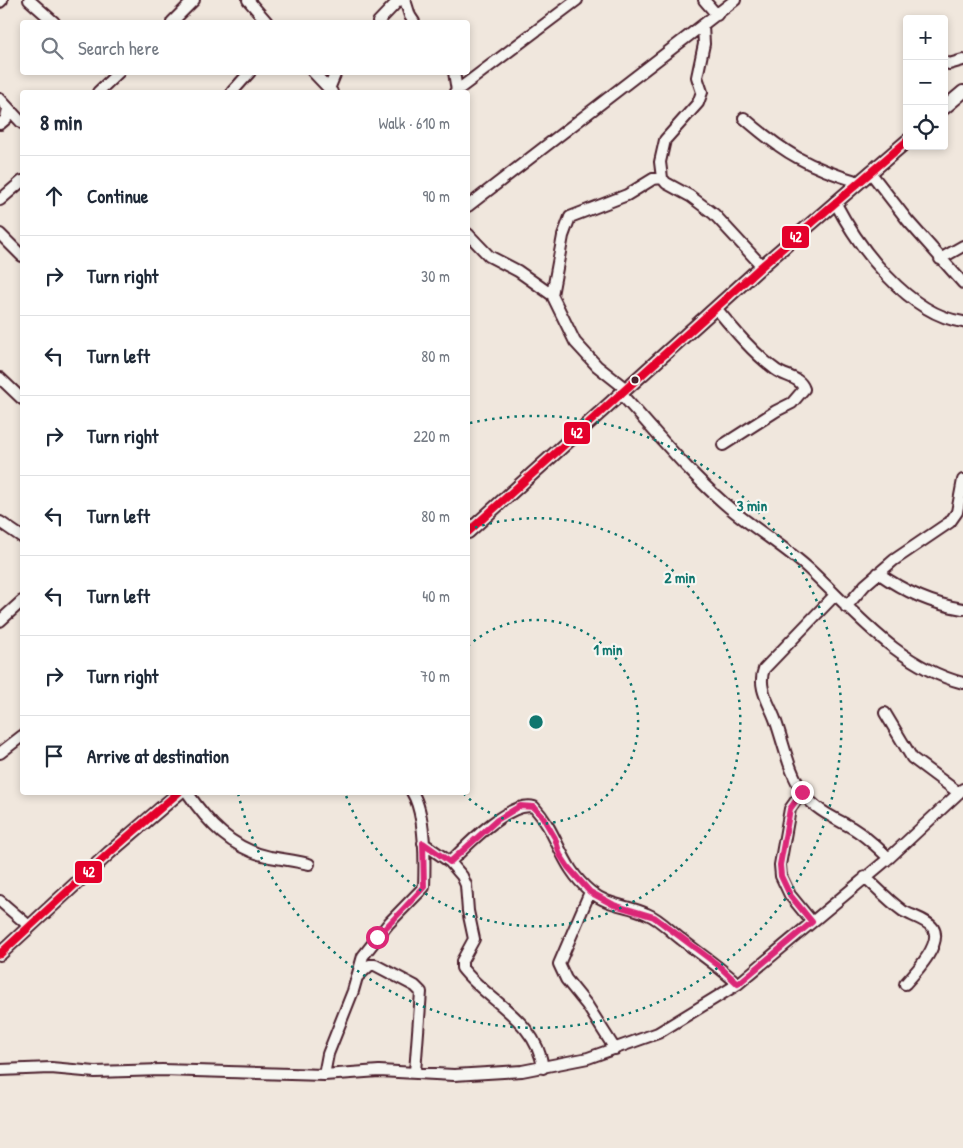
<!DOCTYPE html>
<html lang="en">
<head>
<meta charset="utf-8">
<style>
	body { margin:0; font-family:"Patrick Hand",sans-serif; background:#f6f6f7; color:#1f2937 }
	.controls { position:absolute; right:15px; top:15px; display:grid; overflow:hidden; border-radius:5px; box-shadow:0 2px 8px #0003 }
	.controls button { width:45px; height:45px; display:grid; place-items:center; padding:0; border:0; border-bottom:1px solid #e0e1e3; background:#fff; color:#1f2937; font:25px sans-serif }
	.stop { position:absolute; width:15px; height:15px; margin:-11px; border:4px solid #db2777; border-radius:50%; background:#fff }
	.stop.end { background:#db2777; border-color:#fff; box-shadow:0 1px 5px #0008 }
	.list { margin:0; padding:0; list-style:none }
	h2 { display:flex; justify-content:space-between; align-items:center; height:65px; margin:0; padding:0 20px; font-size:21px }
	h2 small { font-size:16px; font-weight:400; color:#747a83 }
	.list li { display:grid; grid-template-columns:32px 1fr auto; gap:15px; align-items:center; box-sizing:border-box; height:80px; padding:0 20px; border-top:1px solid #e0e1e3 }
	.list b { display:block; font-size:19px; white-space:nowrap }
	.list em { font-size:16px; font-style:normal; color:#747a83 }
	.icon { flex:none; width:28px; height:28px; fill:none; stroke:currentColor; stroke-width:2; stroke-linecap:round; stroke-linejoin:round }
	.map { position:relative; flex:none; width:963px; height:1148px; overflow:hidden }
	.search { position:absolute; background:#fff; box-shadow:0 2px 8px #0003; left:20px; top:20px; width:450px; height:55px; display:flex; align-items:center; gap:12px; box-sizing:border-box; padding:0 18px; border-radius:5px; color:#747a83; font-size:19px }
	.panel { position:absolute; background:#fff; box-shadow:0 2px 8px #0003; left:20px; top:90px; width:450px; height:705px; border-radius:5px }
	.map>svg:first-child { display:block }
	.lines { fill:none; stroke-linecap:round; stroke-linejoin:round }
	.minor-casing { stroke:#4a1f2b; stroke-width:14 }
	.major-casing { stroke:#4a1f2b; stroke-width:16 }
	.minor { stroke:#f6f6f2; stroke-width:10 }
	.major { stroke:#f6f6f2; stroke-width:12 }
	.bus-1-casing { stroke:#f6f6f2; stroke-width:11 }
	.bus-1 { stroke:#e4002b; stroke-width:8 }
	.route { stroke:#db2777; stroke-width:6 }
	.ring { fill:none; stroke:#0f766e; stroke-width:2.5; stroke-dasharray:2.5 5 }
	.bus-dot { fill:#4a1f2b; stroke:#f6f6f2; stroke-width:2 }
	.centre { fill:#0f766e; stroke:#f6f6f2; stroke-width:2.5 }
	.ring-label { font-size:15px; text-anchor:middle; font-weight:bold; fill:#0f766e; stroke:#f6f6f2; stroke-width:4.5; stroke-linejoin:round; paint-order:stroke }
	.line-badge { stroke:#f6f6f2; stroke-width:2 }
	.badge-label { font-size:14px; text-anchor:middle; font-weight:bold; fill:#fff }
</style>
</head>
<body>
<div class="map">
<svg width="963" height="1148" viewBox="0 0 963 1148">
	<rect width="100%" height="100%" fill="#f0e7dd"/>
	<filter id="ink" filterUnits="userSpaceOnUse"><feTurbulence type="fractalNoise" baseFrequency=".02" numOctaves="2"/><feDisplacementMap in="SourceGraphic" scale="10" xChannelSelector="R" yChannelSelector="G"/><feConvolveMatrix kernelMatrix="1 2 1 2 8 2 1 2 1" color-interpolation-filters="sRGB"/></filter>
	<g filter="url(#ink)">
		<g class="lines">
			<!-- minor casing -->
			<g class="minor-casing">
				<path id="minor" d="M29,0L54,22
					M248,0L267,22
					M405,0L410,16L414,22
					M704,0L717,15
					M0,2L2,0
					M172,22L194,0
					M378,22L399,0
					M703,26L704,44L697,77L702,92L698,103L665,140L660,162L662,178L666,183L690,196L714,214L762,266
					M944,61L949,64L963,60
					M313,72L332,92
					M454,72L457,91
					M329,89L336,72
					M98,92L119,72
					M232,92L250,72
					M455,92L577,0
					M0,99L22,123
					M744,118C784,153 808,167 859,182
					M0,124L6,119L8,108
					M870,172L908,221L963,283
					M0,200L22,181
					M835,202C859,248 908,314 963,322
					M468,206L735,0
					M0,234L22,256
					M468,234L489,256L518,271L552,295L575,342L597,366L626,389
					M940,259L963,246
					M552,295L563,236L570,217L627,195L653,179L662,178
					M716,308C734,330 753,353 776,370C786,377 800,377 804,389L792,403L776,411L723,445
					M0,378L22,399
					M621,394C655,431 687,471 725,504C751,527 783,545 809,569C856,613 898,666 963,683
					M0,522L22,537
					M878,573C905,592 931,604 963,609
					M835,595L764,669C757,687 769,703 775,719C784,744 789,773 804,794C816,811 837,819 854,829C867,837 878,848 889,858
					M846,607L865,585L894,560L950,522L957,512L963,480
					M0,621L22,601
					M885,713L912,758L959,793
					M0,753L22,736
					M187,792C208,823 232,849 270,857C283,859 296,861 309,864
					M802,792L790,809L780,865L781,876L790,895L812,922
					M423,843L450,862L462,876L466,885L468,911L474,939L462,961V968C488,1002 537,1020 543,1068
					M450,862C466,846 510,800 534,807C559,834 560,867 591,892C608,906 628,905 647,914C660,919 670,931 681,939C700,954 720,967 738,984
					M865,877C877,888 889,901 903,911C912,916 927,920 933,928C943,944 915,973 905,984
					M590,892L559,964L566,979L587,1005L615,1049
					M0,901L29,926
					M357,977L370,965H375L415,986L421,992L415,1072
					M0,1070L51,1068L95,1072L162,1070L324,1075L379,1071L454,1075L522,1071L588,1058L658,1033L738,984L889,858L963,789
					M324,1075L328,1054L353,991L363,956L389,923L424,887C425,861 426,815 412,792"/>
			</g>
			<!-- major casing -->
			<g class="major-casing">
				<path id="major" d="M944,108L963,92
					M468,532L762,266L907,141
					M0,954L109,853L180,792"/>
			</g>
			<!-- minor -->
			<use href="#minor" class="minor"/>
			<!-- major -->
			<use href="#major" class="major"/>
			<!-- bus-1 casing -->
			<g class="bus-1-casing">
				<path id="bus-1" d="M468,532L762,266L907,141
					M0,954L109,853L179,792"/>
			</g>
			<!-- bus-1 -->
			<use href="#bus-1" class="bus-1"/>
		</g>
	</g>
	<g class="lines" filter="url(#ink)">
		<!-- route -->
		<path class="route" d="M377,937L424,887L423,843L450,862L497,820L520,806L534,807L542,816L555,838L560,855L568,867L590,892L614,905L654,917L718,965L738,984L812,922L790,895L781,876L780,865L790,809L802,792"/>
	</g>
	<!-- distance rings -->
	<g class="ring">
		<path d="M468 646A102 102 0 1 1 463 793"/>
		<path d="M468 530A204 204 0 1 1 345 793"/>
		<path d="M470 423A306 306 0 1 1 238 793"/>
	</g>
	<!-- markers -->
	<circle class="bus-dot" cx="635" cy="380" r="4.5"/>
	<circle cx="536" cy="722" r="8" class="centre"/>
	<g class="ring-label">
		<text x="752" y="511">3 min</text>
		<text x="680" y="583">2 min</text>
		<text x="608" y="655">1 min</text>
	</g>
	<g class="line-badge">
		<rect x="781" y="225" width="29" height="24" rx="5" fill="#e4002b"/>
		<rect x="563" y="421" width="28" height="24" rx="5" fill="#e4002b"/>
		<rect x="74" y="860" width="29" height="24" rx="5" fill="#e4002b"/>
	</g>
	<g class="badge-label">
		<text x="796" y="242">42</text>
		<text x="577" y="438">42</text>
		<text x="89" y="877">42</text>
	</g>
</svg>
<div class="controls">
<button>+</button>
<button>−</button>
<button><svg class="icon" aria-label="locate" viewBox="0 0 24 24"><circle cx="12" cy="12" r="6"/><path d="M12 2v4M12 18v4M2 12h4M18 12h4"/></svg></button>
</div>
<div class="stop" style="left:377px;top:937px"></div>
<div class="stop end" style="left:802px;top:792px"></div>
<div class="search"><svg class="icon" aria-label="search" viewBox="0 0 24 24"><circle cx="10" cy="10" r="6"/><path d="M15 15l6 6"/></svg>Search here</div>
<section class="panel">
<h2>8 min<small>Walk · 610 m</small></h2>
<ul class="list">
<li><svg class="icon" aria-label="ahead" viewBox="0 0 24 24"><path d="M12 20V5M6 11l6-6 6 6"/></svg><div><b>Continue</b></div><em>90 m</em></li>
<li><svg class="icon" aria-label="right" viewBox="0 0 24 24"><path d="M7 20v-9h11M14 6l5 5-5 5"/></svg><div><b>Turn right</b></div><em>30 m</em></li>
<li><svg class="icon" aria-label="left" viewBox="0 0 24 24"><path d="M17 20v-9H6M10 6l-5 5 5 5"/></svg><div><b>Turn left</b></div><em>80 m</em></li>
<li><svg class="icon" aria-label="right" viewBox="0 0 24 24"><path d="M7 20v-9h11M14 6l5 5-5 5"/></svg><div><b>Turn right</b></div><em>220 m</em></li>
<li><svg class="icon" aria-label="left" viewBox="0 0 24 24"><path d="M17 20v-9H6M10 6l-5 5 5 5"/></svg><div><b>Turn left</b></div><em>80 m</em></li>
<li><svg class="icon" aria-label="left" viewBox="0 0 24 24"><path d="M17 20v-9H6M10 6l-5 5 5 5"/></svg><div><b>Turn left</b></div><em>40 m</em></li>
<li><svg class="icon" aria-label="right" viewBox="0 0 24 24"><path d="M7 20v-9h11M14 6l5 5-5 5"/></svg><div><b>Turn right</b></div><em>70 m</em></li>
<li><svg class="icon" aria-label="arrive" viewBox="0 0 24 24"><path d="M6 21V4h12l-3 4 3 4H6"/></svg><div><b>Arrive at destination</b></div></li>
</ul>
</section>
</div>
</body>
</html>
